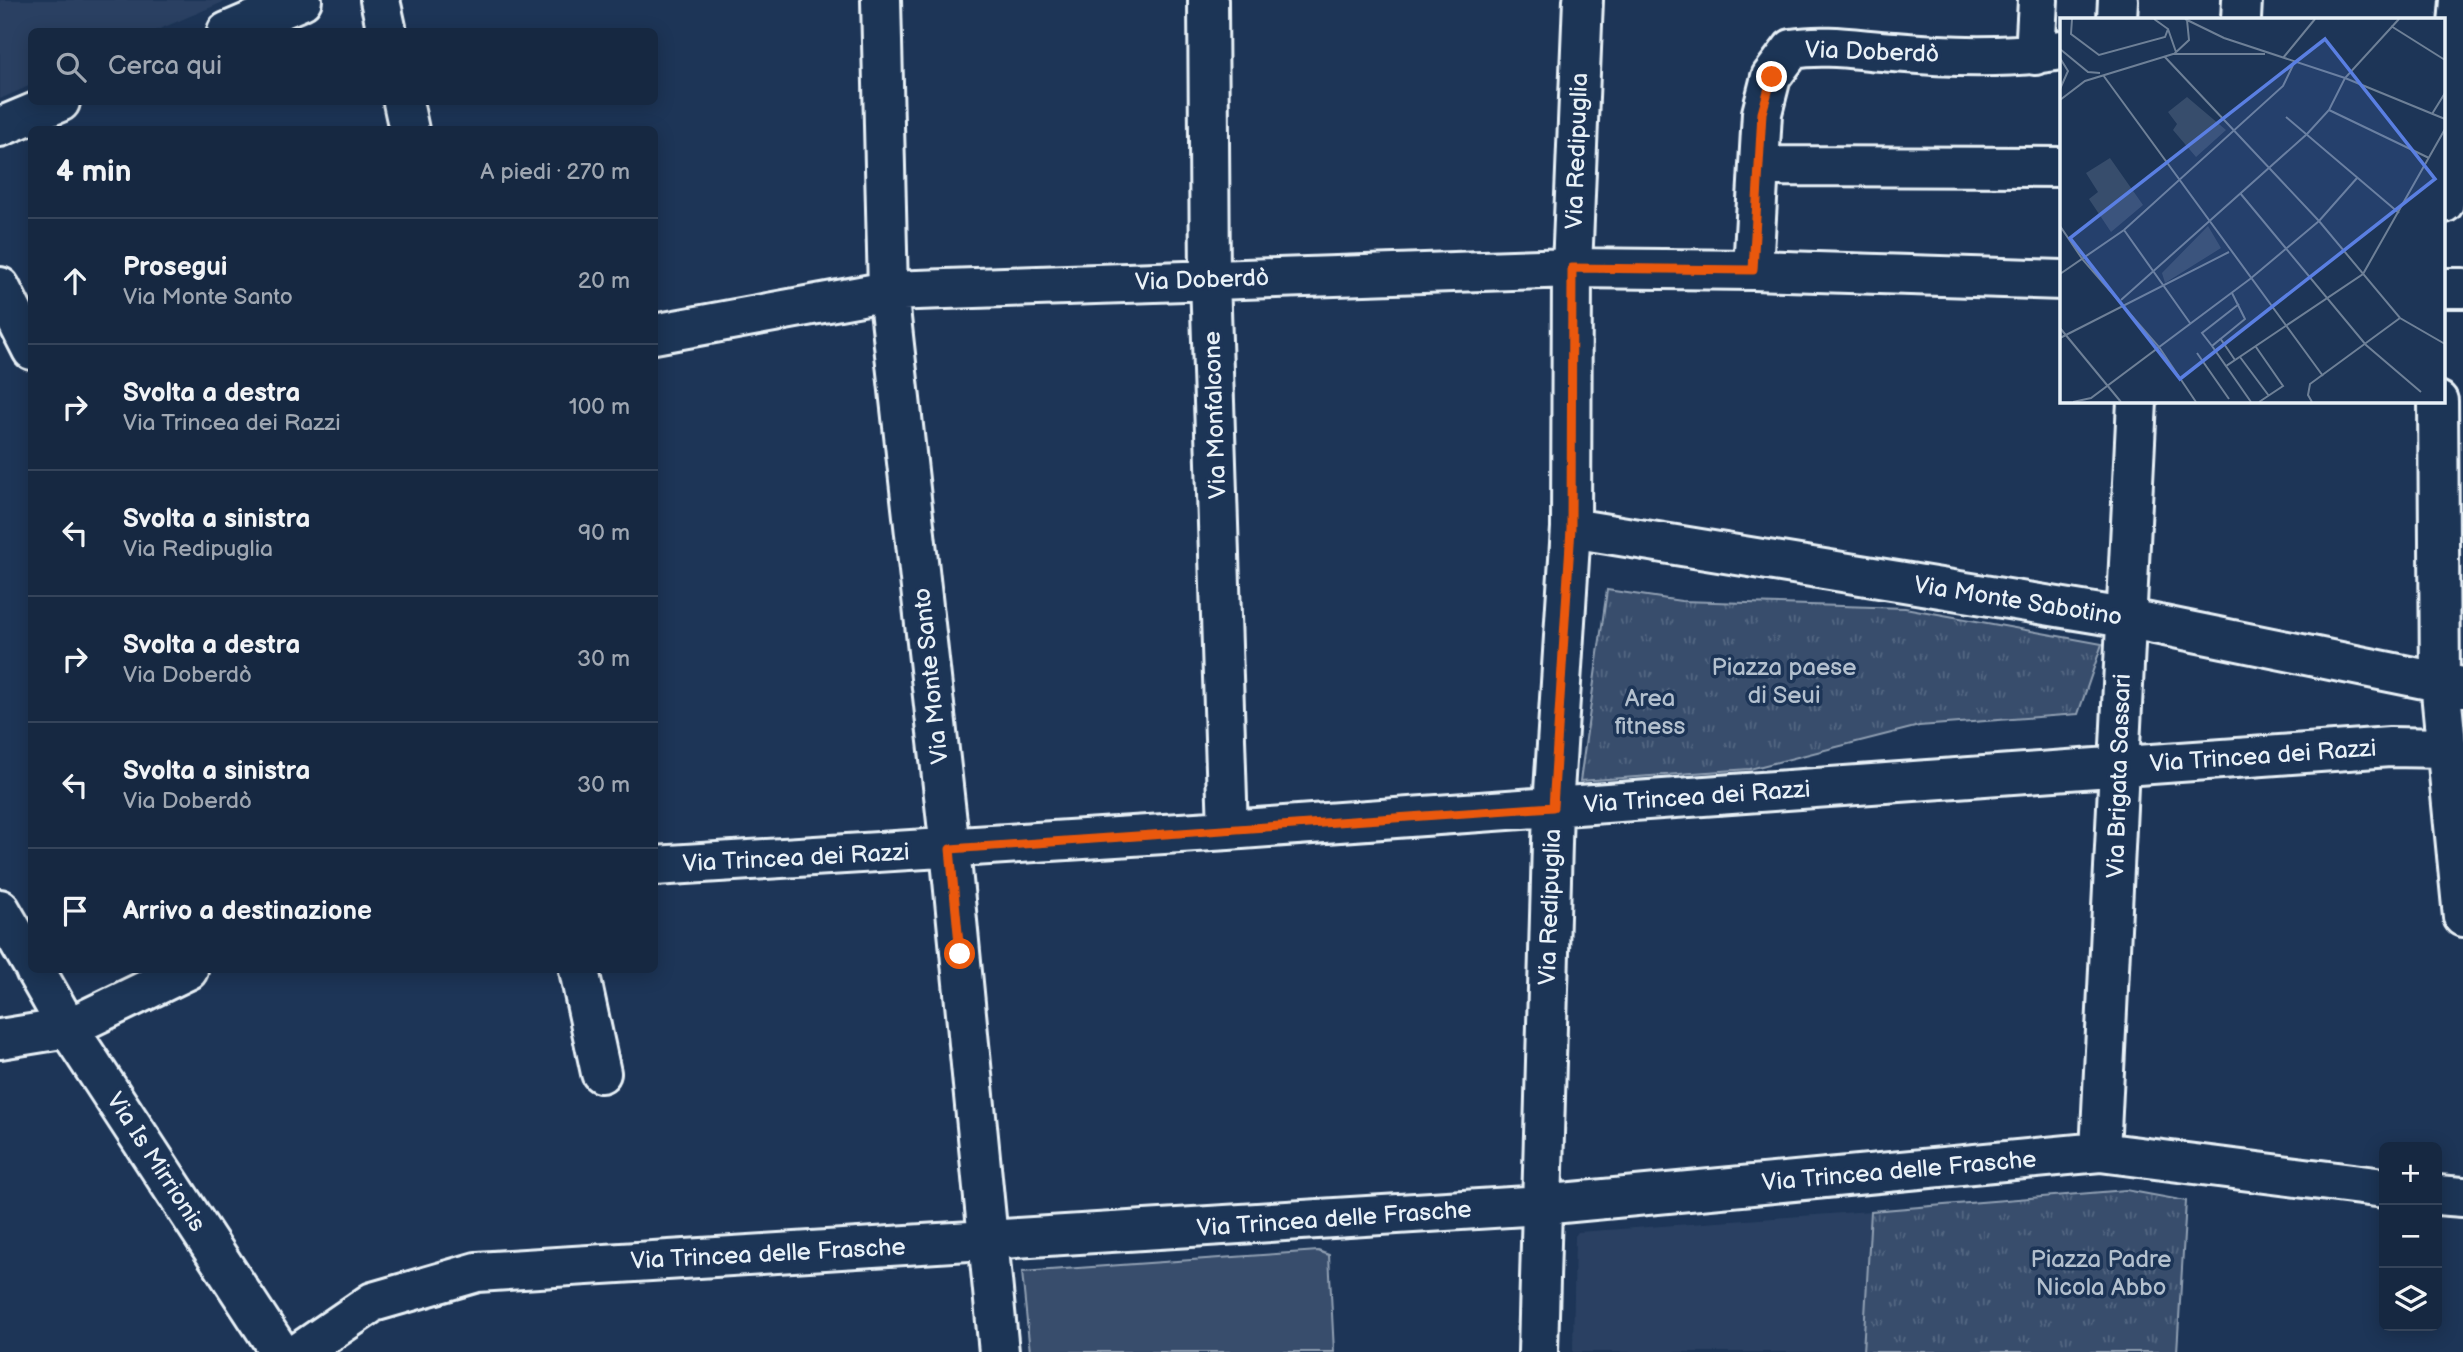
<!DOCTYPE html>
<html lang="it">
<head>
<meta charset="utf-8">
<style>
	body { margin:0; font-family:"Balsamiq Sans",sans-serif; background:#1f3048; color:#f1f3f6 }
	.controls { position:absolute; right:21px; bottom:21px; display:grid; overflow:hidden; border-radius:10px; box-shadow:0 4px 18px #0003 }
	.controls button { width:63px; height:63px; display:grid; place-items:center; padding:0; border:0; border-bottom:2px solid #35445a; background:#162841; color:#f1f3f6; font:35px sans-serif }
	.stop { position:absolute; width:21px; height:21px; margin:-16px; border:5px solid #ea580c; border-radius:50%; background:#fff }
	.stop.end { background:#ea580c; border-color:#fff; box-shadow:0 2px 7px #0008 }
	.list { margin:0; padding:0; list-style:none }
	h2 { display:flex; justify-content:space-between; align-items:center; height:91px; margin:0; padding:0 28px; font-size:30px }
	h2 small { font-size:23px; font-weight:400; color:#9ea6b1 }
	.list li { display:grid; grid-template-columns:46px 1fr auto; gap:21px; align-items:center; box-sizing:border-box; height:126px; padding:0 28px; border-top:2px solid #35445a }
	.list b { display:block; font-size:26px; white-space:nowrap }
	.list p { margin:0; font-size:23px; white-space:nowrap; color:#9ea6b1 }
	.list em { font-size:23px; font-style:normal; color:#9ea6b1 }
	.icon { flex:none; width:38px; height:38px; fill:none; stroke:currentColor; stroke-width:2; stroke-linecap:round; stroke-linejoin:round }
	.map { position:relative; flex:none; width:2463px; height:1352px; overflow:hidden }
	.search { position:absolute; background:#162841; box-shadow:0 4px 18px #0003; left:28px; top:28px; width:630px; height:77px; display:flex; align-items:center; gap:18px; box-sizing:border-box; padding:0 24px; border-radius:10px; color:#9ea6b1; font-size:26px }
	.panel { position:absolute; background:#162841; box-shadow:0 4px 18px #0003; left:28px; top:126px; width:630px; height:847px; border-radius:10px }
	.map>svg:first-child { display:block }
	.built { fill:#2a4162 }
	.park { fill:url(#park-tufts); stroke:#909fb2; stroke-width:2 }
	.pitch { fill:#374d6c; stroke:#909fb2; stroke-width:2 }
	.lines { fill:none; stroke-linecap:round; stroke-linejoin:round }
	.minor-casing { stroke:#e8f1f8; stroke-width:44 }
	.minor { stroke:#1d3557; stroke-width:38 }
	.route { stroke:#ea580c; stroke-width:9 }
	.labels { text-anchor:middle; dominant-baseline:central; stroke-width:7; stroke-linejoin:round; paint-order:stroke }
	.street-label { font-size:24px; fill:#e8f1f8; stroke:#1d3557 }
	.park-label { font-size:24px; fill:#b3c0ce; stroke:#1d3557 }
	.inset-road { fill:none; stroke:#6e8097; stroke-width:2 }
	.view { fill:#5a7fe2; fill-opacity:0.15; stroke:#5a7fe2; stroke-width:3.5 }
	.inset-edge { fill:none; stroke:#e8f1f8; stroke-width:3.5 }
</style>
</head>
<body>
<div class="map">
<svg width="2463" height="1352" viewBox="0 0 2463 1352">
	<defs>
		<pattern id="park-tufts" width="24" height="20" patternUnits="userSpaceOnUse" patternTransform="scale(1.75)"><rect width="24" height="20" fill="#374d6c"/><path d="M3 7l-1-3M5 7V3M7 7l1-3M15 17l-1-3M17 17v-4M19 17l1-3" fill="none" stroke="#546782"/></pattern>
	</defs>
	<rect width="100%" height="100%" fill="#1d3557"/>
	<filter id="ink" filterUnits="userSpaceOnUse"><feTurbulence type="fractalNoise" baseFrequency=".0143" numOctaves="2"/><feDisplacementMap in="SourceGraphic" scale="14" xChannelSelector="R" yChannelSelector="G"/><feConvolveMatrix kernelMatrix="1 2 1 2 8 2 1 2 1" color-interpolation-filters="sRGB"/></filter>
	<g filter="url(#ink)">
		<!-- built -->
		<path class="built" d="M0,0H228L155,31L32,32L31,85L0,99Z
			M1871,1211L1863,1352H1573L1575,1236L1578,1232Z"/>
		<!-- park -->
		<path class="park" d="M1607,590L1681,601L1905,608L2102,644L2078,714L1919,726L1750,769L1580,781Z
			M2126,1190L2186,1201L2177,1352H1863L1871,1211Z"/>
		<!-- pitch -->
		<path class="pitch" d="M1318,1251L1329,1255L1334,1352H1030L1022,1272Z"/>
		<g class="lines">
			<!-- minor casing -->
			<g class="minor-casing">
				<path id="minor" d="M380,0L387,32
					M881,0L888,291L950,849L999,1352
					M1208,0L1210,279L1228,830
					M2117,19L2118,0
					M2241,19L2242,0
					M227,32L302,0
					M2035,55L2038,0
					M403,102L409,130
					M0,127L60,102
					M1759,166L2062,167
					M2444,203L2460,0
					M1753,270L1762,113L1771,77L1792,49C1826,43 1860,50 1894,52C1949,57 2008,59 2062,50
					M0,287L32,350
					M2444,288H2463
					M654,334L888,291L1572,268L1753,270L2062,280
					M2438,401L2440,682L2463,917
					M1571,528L2125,618L2463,687
					M654,866L1228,830L2390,747L2447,748
					M0,909L32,964
					M35,970L68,1028L280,1352
					M579,970L601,1073
					M0,1039L68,1028L188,970
					M2100,1152L2137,401
					M2437,1195L2463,1197
					M300,1352L373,1302L477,1272L1541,1205L2100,1152L2384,1188
					M1538,1352L1553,807L1571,528L1572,268L1583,0"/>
			</g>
			<!-- minor -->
			<use href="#minor" class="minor"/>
		</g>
	</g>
	<g class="lines" filter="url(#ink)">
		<!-- route -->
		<path class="route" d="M960,954L950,849L1553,807L1571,528L1572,268L1753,270L1762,113L1772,77"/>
	</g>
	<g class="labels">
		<!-- street labels -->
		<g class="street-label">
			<text transform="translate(1872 52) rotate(2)">Via Doberdò</text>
			<text transform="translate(1577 151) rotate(-88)">Via Redipuglia</text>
			<text transform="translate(1202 280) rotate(-2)">Via Doberdò</text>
			<text transform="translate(1215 415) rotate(-92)">Via Monfalcone</text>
			<text transform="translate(2018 601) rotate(9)">Via Monte Sabotino</text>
			<text transform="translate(931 676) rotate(-96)">Via Monte Santo</text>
			<text transform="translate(2263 756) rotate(-4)">Via Trincea dei Razzi</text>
			<text transform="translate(2119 776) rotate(-88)">Via Brigata Sassari</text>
			<text transform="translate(1697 797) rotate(-4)">Via Trincea dei Razzi</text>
			<text transform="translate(796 858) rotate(-3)">Via Trincea dei Razzi</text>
			<text transform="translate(1550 907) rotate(-88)">Via Redipuglia</text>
			<text transform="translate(156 1162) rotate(57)">Via Is Mirrionis</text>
			<text transform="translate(1899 1171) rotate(-5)">Via Trincea delle Frasche</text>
			<text transform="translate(1334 1219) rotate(-4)">Via Trincea delle Frasche</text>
			<text transform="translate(768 1254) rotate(-3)">Via Trincea delle Frasche</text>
		</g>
		<!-- park labels -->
		<g class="park-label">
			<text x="1784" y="667">Piazza paese<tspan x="1784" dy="28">di Seui</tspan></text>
			<text x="1650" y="698">Area<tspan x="1650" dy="28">fitness</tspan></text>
			<text x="2101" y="1259">Piazza Padre<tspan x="2101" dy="28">Nicola Abbo</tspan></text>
		</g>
	</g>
	<!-- overview -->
	<g transform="translate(2060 18)">
		<rect width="385" height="385" fill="#1d3557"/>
		<path d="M50,140L83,187L51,214L29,181L38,174L26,155ZM148,208L161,230L105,265L102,255Z" fill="#374d6c"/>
		<path d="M127,79L166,112L136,139L113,112L117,106L108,94Z" fill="#374d6c"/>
		<path class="inset-road" d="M12,1L11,16L39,37L105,19L108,11L94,1M125,1L164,20L285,60L385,101M331,8L385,42M108,11L116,34M0,31L28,54L40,55M114,36L129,22L127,2M104,38L259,203L340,300L385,326M0,40L8,53L0,71M223,40L255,1M43,57L263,358M0,82L25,63L113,36H205M269,92L369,140M372,96L385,75M226,99L339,195M180,175L306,327L361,374M0,208L23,242L99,329L136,384M64,212L130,305M0,256L64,212L223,68L235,43M172,275L185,301L152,328L166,348L303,256L385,111M61,282L247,116L269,92L285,60L339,1M0,310L61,384M0,320L169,234M160,320L175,342M152,328L142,315L179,286M196,329L223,368L199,384M137,335L169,381M180,339L209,378M166,348L191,384M13,384L31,380L190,261L259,203L297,160M252,384L248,377L250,366L340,300"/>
		<path class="view" d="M265,21L375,161L120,361L10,220Z"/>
		<rect width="385" height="385" class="inset-edge"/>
	</g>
</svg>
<div class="controls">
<button>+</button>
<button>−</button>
<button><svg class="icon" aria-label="layers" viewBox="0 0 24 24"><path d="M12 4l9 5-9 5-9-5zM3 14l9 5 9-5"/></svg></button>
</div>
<div class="stop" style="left:960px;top:954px"></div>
<div class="stop end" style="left:1772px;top:77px"></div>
<div class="search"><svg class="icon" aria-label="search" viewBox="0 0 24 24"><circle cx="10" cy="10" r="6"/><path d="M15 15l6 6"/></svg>Cerca qui</div>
<section class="panel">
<h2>4 min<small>A piedi · 270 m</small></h2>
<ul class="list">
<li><svg class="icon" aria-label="ahead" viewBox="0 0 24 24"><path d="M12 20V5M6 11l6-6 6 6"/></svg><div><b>Prosegui</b><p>Via Monte Santo</p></div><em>20 m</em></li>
<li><svg class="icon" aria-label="right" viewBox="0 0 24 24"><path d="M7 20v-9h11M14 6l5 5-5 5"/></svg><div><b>Svolta a destra</b><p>Via Trincea dei Razzi</p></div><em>100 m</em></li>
<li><svg class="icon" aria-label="left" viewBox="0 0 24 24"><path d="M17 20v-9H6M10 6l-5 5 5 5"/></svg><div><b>Svolta a sinistra</b><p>Via Redipuglia</p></div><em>90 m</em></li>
<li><svg class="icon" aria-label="right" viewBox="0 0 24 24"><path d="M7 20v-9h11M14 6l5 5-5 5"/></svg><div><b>Svolta a destra</b><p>Via Doberdò</p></div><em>30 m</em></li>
<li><svg class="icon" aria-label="left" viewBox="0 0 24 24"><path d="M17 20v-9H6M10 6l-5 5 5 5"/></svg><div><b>Svolta a sinistra</b><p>Via Doberdò</p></div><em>30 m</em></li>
<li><svg class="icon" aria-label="arrive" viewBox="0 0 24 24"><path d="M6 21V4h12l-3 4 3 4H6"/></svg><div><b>Arrivo a destinazione</b></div></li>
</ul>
</section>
</div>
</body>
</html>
